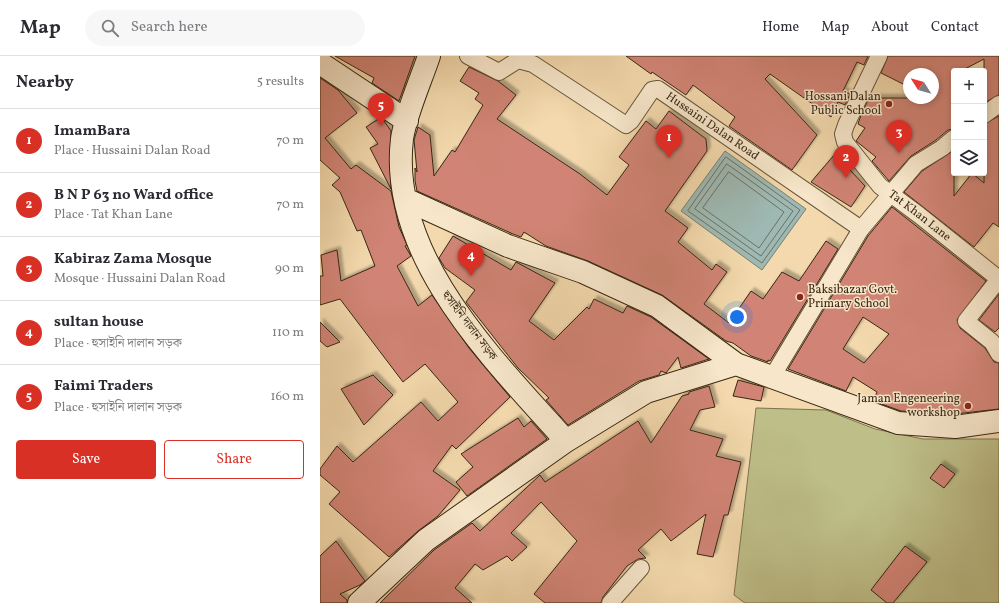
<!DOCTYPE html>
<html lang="en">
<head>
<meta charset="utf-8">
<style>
	body { margin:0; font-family:Vollkorn,"Noto Serif Bengali",serif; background:#f7f7f7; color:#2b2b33 }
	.controls { position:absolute; right:12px; top:12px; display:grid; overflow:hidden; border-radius:4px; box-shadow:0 2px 6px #0003 }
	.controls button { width:36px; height:36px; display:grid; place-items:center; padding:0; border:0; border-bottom:1px solid #e1e1e2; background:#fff; color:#2b2b33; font:20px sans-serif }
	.compass { position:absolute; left:583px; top:12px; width:36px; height:36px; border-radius:50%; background:#fff; box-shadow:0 2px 6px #0003; rotate:307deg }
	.you { position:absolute; left:417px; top:261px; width:14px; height:14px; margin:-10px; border:3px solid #fff; border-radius:50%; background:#1a73e8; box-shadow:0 0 0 6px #1a73e833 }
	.badge { display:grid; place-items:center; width:26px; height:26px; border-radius:50%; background:#d93025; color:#fff; font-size:13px; font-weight:700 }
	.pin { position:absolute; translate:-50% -33px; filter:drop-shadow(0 1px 2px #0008) }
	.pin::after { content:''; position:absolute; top:21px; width:14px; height:12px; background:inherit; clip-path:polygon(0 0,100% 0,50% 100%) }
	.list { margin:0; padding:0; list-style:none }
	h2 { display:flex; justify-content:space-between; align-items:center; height:52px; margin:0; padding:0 16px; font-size:17px }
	h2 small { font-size:13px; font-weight:400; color:#7c7c81 }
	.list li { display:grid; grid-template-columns:26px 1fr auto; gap:12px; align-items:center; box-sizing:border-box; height:64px; padding:0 16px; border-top:1px solid #e1e1e2 }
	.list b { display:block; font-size:15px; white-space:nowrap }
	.list p { margin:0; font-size:13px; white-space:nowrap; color:#7c7c81 }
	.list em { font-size:13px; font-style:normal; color:#7c7c81 }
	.actions { display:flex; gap:8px; padding:12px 16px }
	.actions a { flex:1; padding:9px 0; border:1px solid #d93025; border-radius:4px; text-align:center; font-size:14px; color:#d93025 }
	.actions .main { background:#d93025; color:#fff }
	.icon { flex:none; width:22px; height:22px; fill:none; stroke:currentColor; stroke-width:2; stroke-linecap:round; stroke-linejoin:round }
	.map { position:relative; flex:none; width:679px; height:547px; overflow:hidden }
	header { display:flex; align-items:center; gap:24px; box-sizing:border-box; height:56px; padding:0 20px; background:#fff; border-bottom:1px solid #e1e1e2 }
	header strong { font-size:19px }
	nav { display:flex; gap:22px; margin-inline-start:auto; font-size:14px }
	.search { width:280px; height:36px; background:#f7f7f7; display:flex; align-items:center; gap:10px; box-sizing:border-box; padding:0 14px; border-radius:22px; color:#7c7c81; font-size:15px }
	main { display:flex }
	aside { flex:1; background:#fff }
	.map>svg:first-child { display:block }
	.green { fill:#bebe88; stroke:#7c734e }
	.water { fill:#9eb9b3; stroke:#767f73 }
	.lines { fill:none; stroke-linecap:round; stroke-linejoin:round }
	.shore { stroke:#6c7063; stroke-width:1 }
	.building { fill:#d18474; stroke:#392813; fill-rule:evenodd; filter:url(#shadow) }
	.street-casing { stroke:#68543a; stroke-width:18 }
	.secondary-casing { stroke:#392813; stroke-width:24 }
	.street { stroke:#f7e6ca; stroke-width:16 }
	.secondary { stroke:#f7e6ca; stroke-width:22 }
	.poi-dot { fill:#8f2418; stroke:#f7e6ca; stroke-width:1.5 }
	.labels { text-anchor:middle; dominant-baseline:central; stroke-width:3; stroke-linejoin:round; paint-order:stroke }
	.poi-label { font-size:12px; fill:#392813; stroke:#f7e6ca; text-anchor:end }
	.street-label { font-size:12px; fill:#392813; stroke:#f7e6ca }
</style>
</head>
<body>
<header>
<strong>Map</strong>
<div class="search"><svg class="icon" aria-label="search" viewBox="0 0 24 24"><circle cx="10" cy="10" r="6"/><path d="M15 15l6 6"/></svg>Search here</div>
<nav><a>Home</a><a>Map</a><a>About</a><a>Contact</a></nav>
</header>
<main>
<aside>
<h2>Nearby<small>5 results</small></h2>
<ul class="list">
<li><span class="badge">1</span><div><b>ImamBara</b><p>Place · Hussaini Dalan Road</p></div><em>70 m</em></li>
<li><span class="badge">2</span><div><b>B N P 63 no Ward office</b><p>Place · Tat Khan Lane</p></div><em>70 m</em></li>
<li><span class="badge">3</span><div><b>Kabiraz Zama Mosque</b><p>Mosque · Hussaini Dalan Road</p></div><em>90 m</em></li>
<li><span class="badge">4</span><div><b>sultan house</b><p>Place · হুসাইনি দালান সড়ক</p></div><em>110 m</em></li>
<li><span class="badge">5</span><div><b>Faimi Traders</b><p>Place · হুসাইনি দালান সড়ক</p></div><em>160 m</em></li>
</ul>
<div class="actions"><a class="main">Save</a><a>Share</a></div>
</aside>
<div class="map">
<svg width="679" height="547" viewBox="0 0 679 547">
	<defs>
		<filter id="shadow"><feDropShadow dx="3.5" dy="-3.5" stdDeviation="1" flood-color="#0004"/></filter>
	</defs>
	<rect width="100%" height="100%" fill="#f3d9ad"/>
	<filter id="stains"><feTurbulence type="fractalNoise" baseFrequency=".005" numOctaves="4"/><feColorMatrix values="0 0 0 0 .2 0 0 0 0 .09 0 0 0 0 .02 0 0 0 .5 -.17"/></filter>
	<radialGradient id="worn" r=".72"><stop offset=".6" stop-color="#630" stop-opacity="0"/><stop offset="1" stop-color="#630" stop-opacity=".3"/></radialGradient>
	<!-- green -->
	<path class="green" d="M436,352L506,354L555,373L603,383H679V547H425L414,539Z"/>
	<!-- water -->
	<path class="water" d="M405,95L486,153L442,214L361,155Z"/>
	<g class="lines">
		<!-- shore -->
		<path class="shore" d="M406,101L480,154L442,207L368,155Z
			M407,108L473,155L441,200L375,153Z
			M409,116L464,156L439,192L383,152Z"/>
	</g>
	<!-- building -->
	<path class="building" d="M15,0H95L79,45L52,27L54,22Z
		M306,0H548L544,9L537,6L523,35L530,38L525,49L518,46L511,61L450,18L445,23L497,79L472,114L409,70L415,61L373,29L366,39L332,16L331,18Z
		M568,0H679V39L664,47V3L641,15H634V73L628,74L616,84L591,100L569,125L552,105L556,101L536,85L545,72L538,68L541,59L549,42H613V18H589V31L561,17Z
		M149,11L178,25L196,39L177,63L260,118L287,139L309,109L299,101L326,65L336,73L349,55L386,83L387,95L345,155L368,172L358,186L392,214L396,208L407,216L384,248L409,267L431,235L443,243L462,216L479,225L506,185L518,193L450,305L448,304V306L431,300L413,287L406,285L342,239L268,205L226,190L204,176L201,181L193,178L97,135L95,125V112L97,116L94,84L98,71L110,79L114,120L132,94L135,96L163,49L155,43L159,37L140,25Z
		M0,22L18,34L37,57L5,82L31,113L36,109L71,135L79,171L87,189L85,190L91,200L77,210L98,250L112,239L149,292L190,341L136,393L132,389L113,415L140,434L118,460L98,475L69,501L9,448L20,436L0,419V413L17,390L33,406L101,346L118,365L138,346L105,308L83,326L20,243L0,249V220H3L1,199L17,194L21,225L55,210L41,174L37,175L20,136L12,129L20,122L0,104Z
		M679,60V171L673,167L654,191L584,136L602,115L634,94V140L652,117L664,127V68Z
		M60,62L64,65L71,75V133L50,92L58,88L46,71Z
		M515,98L545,130L531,151L491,126Z
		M572,151L666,225L637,264L640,272L665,292L674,306L679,307V353L635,358L581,355L553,345L557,336L533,321L526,335L468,313L548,180ZM543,261L569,278L544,307L523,293Z
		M133,180L191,214L196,206L235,227L209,265L234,284L267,251L269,253L274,243L303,257L307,250L331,261L389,303L361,312L358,301L346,317L341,315L339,319L319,325L248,369L226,344L229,342L198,312L146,246L155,234L125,212L119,202Z
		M679,238V272L675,276L659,264Z
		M0,266L20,286L7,291L0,285Z
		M53,319L73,339L44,369L21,333Z
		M418,324L444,331L441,345L413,340Z
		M389,330L395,351L380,354L370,374L403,383L396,400L421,406L408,459H404L393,501L377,498L386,458L351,485L341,473L318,494L326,502L318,503L307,510L283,541L281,547H225L214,538L257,485L221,446L191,477L207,491L192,505L187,500L163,514L155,508L135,532L152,547H60L114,494L152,467L160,475L220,419L225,426L318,365L331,387L362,340L369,338V336Z
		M198,362L204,371L211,365L227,383L147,440L136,426L153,411L141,398Z
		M621,408L635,418L624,432L610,422Z
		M16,485L45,525L40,529L20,538L27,544V547H0V500Z
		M585,490L607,506L573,547H567L551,534Z"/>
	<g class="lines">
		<!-- street casing -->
		<g class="street-casing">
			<g id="street">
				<path id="s1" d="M148,0L179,16L198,4L213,8L306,69L311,65L332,34L338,33L541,173"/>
				<path id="s2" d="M559,0L526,69L523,78L525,86L560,130L599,159L679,223L646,265L672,286L679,298"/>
				<path d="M664,59L679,48"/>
				<path d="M452,321L541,173L596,108L622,92L634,82"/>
				<path d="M290,547L321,512"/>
			</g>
		</g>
		<!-- secondary casing -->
		<g class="secondary-casing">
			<path id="secondary" d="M109,0C101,24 85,60 82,83C68,201 174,304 246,385
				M0,7L87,65
				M85,143L188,190L263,216L337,250L416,308L578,367L635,371L679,365
				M39,547L106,484L246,385L326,336L416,308"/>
		</g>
		<!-- street -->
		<use href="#street" class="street"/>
		<!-- secondary -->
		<use href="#secondary" class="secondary"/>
	</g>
	<!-- markers -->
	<g class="poi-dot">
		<circle cx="569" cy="48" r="4"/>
		<circle cx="480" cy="241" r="4"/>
		<circle cx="648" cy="350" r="4"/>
	</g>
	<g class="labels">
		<!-- poi labels -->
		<g class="poi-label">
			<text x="561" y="41">Hossani Dalan<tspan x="561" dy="14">Public School</tspan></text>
			<text x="488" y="234" text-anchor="start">Baksibazar Govt.<tspan x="488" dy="14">Primary School</tspan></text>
			<text x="640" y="343">Jaman Engeneering<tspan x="640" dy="14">workshop</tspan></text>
		</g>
		<!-- street labels -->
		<g class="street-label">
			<text stroke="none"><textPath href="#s1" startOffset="300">Hussaini Dalan Road</textPath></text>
			<text stroke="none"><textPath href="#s2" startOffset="200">Tat Khan Lane</textPath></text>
			<text transform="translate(149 270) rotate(53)">হুসাইনি দালান সড়ক</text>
		</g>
	</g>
	<rect width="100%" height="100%" filter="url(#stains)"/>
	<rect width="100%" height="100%" fill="url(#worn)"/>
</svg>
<div class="controls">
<button>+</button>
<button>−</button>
<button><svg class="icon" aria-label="layers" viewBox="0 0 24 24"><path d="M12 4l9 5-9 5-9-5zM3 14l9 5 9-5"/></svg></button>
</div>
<svg class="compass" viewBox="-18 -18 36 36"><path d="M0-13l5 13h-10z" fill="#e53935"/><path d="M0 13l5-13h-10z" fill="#7c7c81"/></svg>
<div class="you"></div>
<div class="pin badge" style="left:349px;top:102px">1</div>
<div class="pin badge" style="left:526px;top:122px">2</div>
<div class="pin badge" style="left:579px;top:97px">3</div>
<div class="pin badge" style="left:151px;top:220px">4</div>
<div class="pin badge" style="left:61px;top:70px">5</div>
</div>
</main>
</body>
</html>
